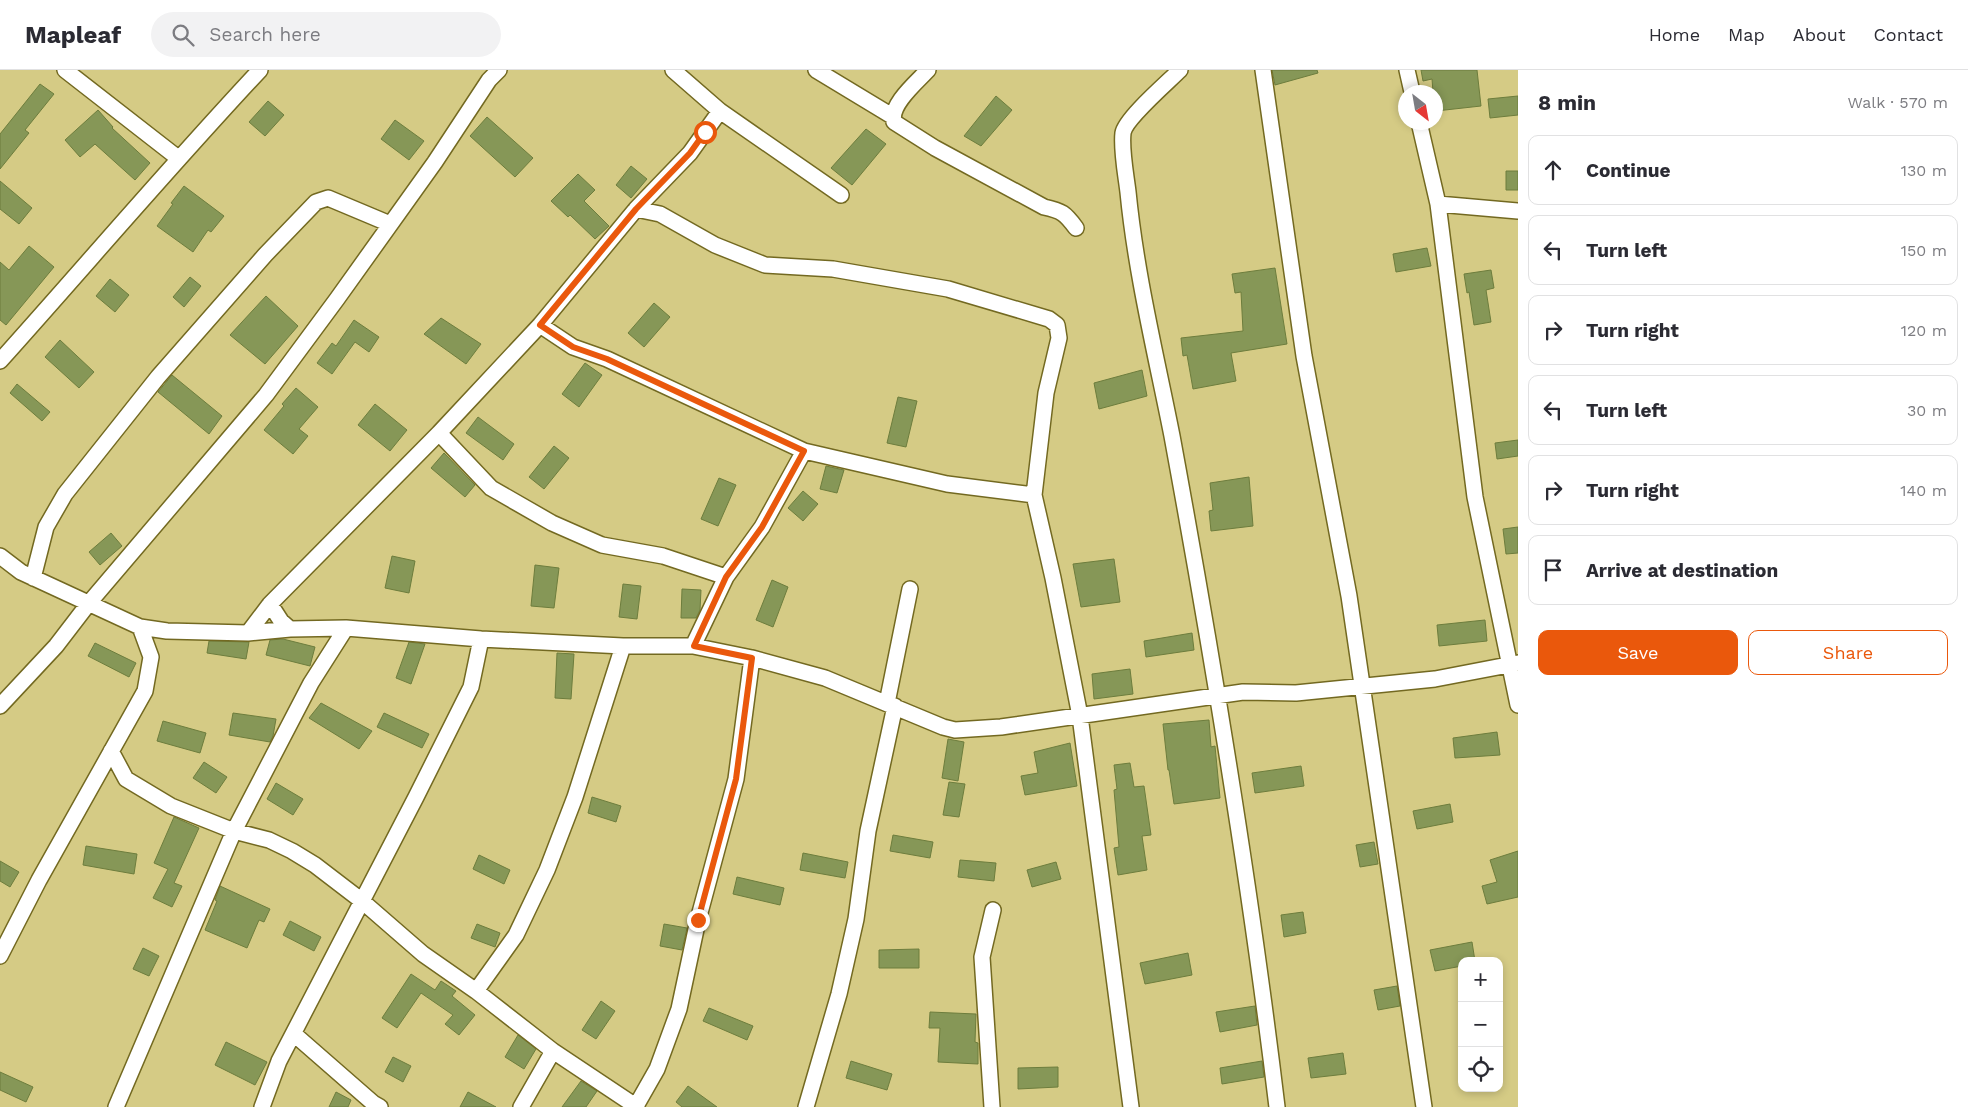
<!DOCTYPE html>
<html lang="en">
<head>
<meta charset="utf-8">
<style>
	body { margin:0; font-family:"Work Sans",sans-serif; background:#f2f2f3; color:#2b2b33 }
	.controls { position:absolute; right:15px; bottom:15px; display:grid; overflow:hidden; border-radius:10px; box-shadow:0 2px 8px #0003 }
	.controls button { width:45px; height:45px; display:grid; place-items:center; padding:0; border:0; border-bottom:1px solid #e1e1e2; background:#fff; color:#2b2b33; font:25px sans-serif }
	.compass { position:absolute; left:1398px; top:15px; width:45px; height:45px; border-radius:50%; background:#fff; box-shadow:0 2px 8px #0003; rotate:149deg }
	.stop { position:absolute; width:15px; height:15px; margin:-11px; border:4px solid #ea580c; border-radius:50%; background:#fff }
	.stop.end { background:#ea580c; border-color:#fff; box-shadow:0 1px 5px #0008 }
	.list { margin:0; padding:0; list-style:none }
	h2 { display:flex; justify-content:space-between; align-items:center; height:65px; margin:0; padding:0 20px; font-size:21px }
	h2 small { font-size:16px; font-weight:400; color:#7c7c81 }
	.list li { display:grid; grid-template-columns:32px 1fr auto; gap:15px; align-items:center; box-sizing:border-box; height:70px; margin:0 10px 10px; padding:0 10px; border:1px solid #e1e1e2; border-radius:10px }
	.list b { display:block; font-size:19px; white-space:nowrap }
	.list em { font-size:16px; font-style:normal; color:#7c7c81 }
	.actions { display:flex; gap:10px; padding:15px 20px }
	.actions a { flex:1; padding:11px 0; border:1px solid #ea580c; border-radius:10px; text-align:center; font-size:18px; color:#ea580c }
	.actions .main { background:#ea580c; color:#fff }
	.icon { flex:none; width:28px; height:28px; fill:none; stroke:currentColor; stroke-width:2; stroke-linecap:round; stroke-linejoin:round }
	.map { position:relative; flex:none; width:1518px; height:1037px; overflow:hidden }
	header { display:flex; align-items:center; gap:30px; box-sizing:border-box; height:70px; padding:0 25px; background:#fff; border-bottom:1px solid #e1e1e2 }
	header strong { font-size:24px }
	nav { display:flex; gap:28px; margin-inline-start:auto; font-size:18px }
	.search { width:350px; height:45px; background:#f2f2f3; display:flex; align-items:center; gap:12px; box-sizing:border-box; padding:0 18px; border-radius:28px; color:#7c7c81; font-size:19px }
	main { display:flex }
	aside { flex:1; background:#fff }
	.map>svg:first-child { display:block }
	.building { fill:#869757; stroke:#6d7d3d }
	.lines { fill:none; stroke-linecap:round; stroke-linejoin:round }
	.street-casing { stroke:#736921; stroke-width:18 }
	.street { stroke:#fff; stroke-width:15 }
	.route { stroke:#ea580c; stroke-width:6 }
</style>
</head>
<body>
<header>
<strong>Mapleaf</strong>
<div class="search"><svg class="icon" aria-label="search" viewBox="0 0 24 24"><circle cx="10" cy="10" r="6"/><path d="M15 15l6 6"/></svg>Search here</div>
<nav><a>Home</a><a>Map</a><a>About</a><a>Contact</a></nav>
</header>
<main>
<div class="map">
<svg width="1518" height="1037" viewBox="0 0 1518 1037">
	<rect width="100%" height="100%" fill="#d5cb85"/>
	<!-- building -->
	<path class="building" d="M1272,0H1317L1318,3L1275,15Z
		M1421,0H1477L1481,36L1436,41V22H1433L1432,9L1423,11Z
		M40,14L54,24L25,60L29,63L0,99V64Z
		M996,26L1012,40L981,76L964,66Z
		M1518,26V45L1490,48L1488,29Z
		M268,31L284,45L265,66L249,52Z
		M98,40L113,57L112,58L150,93L135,110L95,74L80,87L65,70Z
		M487,47L533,88L515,107L470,66Z
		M395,50L424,71L409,90L381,69Z
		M866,59L886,74L852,115L831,98Z
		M631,96L647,109L631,128L616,115Z
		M1506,101H1518V120H1506Z
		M578,104L595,120L584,131L609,156L595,169L570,145L568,147L551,131Z
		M0,111L32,138L19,154L0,139Z
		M184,116L224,146L211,162L208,160L193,182L157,156L173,134L171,133Z
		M29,176L54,197L6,255L0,250V192L9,200Z
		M1427,178L1431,196L1396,202L1393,184Z
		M1275,198L1287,274L1231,283L1236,311L1193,319L1187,285L1183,286L1181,268L1243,261L1241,222L1235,223L1232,204Z
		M1491,200L1494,218L1486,220L1491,252L1474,255L1469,222L1467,223L1464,204Z
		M190,207L201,216L184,237L173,227Z
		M110,209L129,225L115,242L96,226Z
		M266,226L298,256L265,294L230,265Z
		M654,233L670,247L644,277L628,263Z
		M441,248L481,274L466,294L424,264Z
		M354,250L379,267L369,282L355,272L332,304L317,293L332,273L336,276Z
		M60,270L94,302L79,318L45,287Z
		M585,293L602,305L579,337L562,324Z
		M1142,300L1147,326L1099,339L1094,313Z
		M172,305L222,346L209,364L158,322Z
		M17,314L50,342L42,351L10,323Z
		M296,318L318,337L299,359L308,366L293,384L264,360L284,336L282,334Z
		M898,327L917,331L906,377L887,373Z
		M375,334L407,360L390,381L358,355Z
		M478,347L514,374L503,390L466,363Z
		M1518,370V386L1497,389L1495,373Z
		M554,376L569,388L544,419L529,407Z
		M444,383L475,415L465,427L431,398Z
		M826,396L844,400L837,423L820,419Z
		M1249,407L1253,456L1211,461L1209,441L1213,440L1210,413Z
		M719,408L736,415L718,456L701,449Z
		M803,421L818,434L803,451L788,438Z
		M1518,457V483L1506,484L1503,459Z
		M111,463L122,476L100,495L89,482Z
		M392,486L415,491L409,523L385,518Z
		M1114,489L1120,532L1081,537L1073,494Z
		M535,495L559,498L554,538L531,536Z
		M772,510L788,517L773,557L756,550Z
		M623,514L641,516L637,549L619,547Z
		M682,519L701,520L700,540L696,548H681Z
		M1485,550L1487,571L1439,576L1437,555Z
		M1192,563L1194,580L1146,587L1144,571Z
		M283,569L315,577L310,596L266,585L270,570Z
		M209,571L249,572L246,589L207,583Z
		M409,572L425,574L411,614L396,608Z
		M95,573L136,593L129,607L88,586Z
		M557,583L574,584L571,629L555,628Z
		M1130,599L1133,624L1094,629L1092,604Z
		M321,633L372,661L359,679L309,648Z
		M233,643L276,649L273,666L270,672L229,665Z
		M384,643L429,664L422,678L377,657Z
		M1209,650L1211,677L1215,676L1220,728L1174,734L1169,700H1168L1163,654Z
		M163,651L206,663L200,683L157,671Z
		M1497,662L1500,685L1455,688L1453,668Z
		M948,669L964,672L958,711L942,708Z
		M1070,673L1077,716L1025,725L1021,706L1038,703L1034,682Z
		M204,692L227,707L216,723L193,708Z
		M1130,693L1134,717L1144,716L1151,765L1142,766L1147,800L1118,805L1114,778L1119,777L1114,720L1117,719L1114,695Z
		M1301,696L1304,716L1255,723L1252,703Z
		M949,712L965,714L959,747L943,745Z
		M276,713L303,729L293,745L267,729Z
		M592,727L621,736L616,752L588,743Z
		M1450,734L1453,752L1417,759L1413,741Z
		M174,747L199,758L174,813L182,816L172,837L153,828L168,799L154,793Z
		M893,765L933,772L930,788L890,781Z
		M1374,772L1378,794L1360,797L1356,775Z
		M86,776L137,784L134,804L83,795Z
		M1518,781V827L1487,834L1482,816L1497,812L1490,790Z
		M803,783L848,792L845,808L800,800Z
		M479,785L510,800L504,814L473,799Z
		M960,790L996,793L994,811L958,807Z
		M0,791L19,802L10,817L0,811Z
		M1056,792L1061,809L1032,817L1027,800Z
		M737,807L784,818L780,835L733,824Z
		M220,816L270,839L264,852L259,850L247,878L205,860L217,831L215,830Z
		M1303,842L1306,863L1284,867L1281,845Z
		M290,851L321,867L314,881L283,865Z
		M477,854L500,863L495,877L471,868Z
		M664,854L687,858L682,880L660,876Z
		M1472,872L1475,891H1462V896L1435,901L1430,880Z
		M143,878L159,886L149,906L133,899Z
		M919,879V898H879V880Z
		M1188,883L1192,905L1145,914L1140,893Z
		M411,904L435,920L441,911L456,921L452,926L475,945L459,965L445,954L453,945L421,923L397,958L382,948Z
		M1397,916L1400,936L1378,940L1374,920Z
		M601,931L615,941L596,969L582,960Z
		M1255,936L1257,955L1220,962L1216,942Z
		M709,938L753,956L747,970L703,951Z
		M930,942L976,944L975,972L978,973V994L938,992L940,958H929Z
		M518,965L536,979L524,999L505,987Z
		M226,972L267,992L255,1015L215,995Z
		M1343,983L1346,1004L1311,1008L1308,988Z
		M393,987L411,996L403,1012L385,1002Z
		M851,991L892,1004L887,1020L846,1008Z
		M1262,991L1264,1007L1222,1014L1220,998Z
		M1058,997V1017L1018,1019V998Z
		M0,1002L33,1017L26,1032L0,1020Z
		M581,1011L597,1021L586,1037H562Z
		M688,1016L717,1037H682L676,1032Z
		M336,1022L351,1030L348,1037H329Z
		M468,1022L496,1037H460Z"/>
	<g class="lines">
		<!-- street casing -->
		<g class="street-casing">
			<path id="street" d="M65,0L178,88
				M673,0L720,41L841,125
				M816,0L892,46
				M928,0C917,12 889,35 894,52L935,78L1044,137C1062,141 1065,143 1076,158
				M1180,0C1168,12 1125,49 1123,63C1121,80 1126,105 1128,122C1136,204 1156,285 1172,366C1213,589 1250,812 1277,1037
				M1263,0L1304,286L1349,526L1424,1037
				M1407,0L1412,22
				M1419,52L1438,134L1475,427L1518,635
				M1438,134L1518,141
				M636,139L660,144L715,175L765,195L833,199L948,219L1049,249L1057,255L1059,268L1046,323L1034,425L1053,508L1080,646L1131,1037
				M540,255L573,277L607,289L804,381L947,414L1034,425
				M0,291C87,194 171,95 260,0
				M439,363L491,418L552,453L602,475L663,486L726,507
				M0,486L21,502L140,557L167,561L248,563L290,559L346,558L481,569L623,576H693L752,588L825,608L943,657L955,660L1001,657L1243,622L1296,623L1435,609L1518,593
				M33,508L46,457L65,424L158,307L265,185L316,132L328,128L390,154
				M270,534L281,551L290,559
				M248,563L270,534L439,363L540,255L636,139L690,83L720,41
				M693,576L726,507L762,457L804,381
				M887,633L910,519
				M0,636L56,576L89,533L266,325L337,229L435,92L489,10L499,0
				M111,681L126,709L171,736L234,761L269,770L292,781L315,795L362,831L423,884L476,921L553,981L637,1037
				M0,886L39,810L145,621L151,587L140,557
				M476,921L516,865L547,800L575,727L623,576
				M294,964L373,1033L380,1037
				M636,1036L657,999L679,939L698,850L736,709L752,588
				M116,1037L234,761L311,613L346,558
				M262,1037L279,991L416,727L471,617L481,569
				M521,1037L553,981
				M806,1037L839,924L856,849L868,761L895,636
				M992,1037L982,887L993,840"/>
		</g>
		<!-- street -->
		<use href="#street" class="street"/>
	</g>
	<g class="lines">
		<!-- route -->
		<path class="route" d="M698,850L736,709L752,588L694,576L726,507L762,457L804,381L607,289L573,277L540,255L636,139L690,83L705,62"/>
	</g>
</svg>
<div class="controls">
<button>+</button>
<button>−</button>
<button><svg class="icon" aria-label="locate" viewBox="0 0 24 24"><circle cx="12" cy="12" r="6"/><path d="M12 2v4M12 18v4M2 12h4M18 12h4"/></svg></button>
</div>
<svg class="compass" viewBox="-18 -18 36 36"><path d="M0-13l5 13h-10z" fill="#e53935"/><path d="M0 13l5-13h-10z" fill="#7c7c81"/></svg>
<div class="stop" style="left:705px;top:62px"></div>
<div class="stop end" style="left:698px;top:850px"></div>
</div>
<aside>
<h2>8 min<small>Walk · 570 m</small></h2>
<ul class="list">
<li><svg class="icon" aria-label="ahead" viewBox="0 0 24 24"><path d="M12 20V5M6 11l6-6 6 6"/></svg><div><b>Continue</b></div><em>130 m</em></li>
<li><svg class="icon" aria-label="left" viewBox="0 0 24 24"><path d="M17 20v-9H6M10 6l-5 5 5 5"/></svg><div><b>Turn left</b></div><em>150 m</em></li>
<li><svg class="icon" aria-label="right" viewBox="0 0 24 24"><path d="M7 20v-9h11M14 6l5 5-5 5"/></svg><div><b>Turn right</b></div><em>120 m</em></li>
<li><svg class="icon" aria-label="left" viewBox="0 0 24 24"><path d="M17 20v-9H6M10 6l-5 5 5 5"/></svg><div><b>Turn left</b></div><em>30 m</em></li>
<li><svg class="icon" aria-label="right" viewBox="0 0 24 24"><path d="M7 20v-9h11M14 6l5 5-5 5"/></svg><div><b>Turn right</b></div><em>140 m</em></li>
<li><svg class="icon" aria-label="arrive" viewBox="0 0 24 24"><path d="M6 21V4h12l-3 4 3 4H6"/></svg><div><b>Arrive at destination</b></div></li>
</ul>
<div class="actions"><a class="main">Save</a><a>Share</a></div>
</aside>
</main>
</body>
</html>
